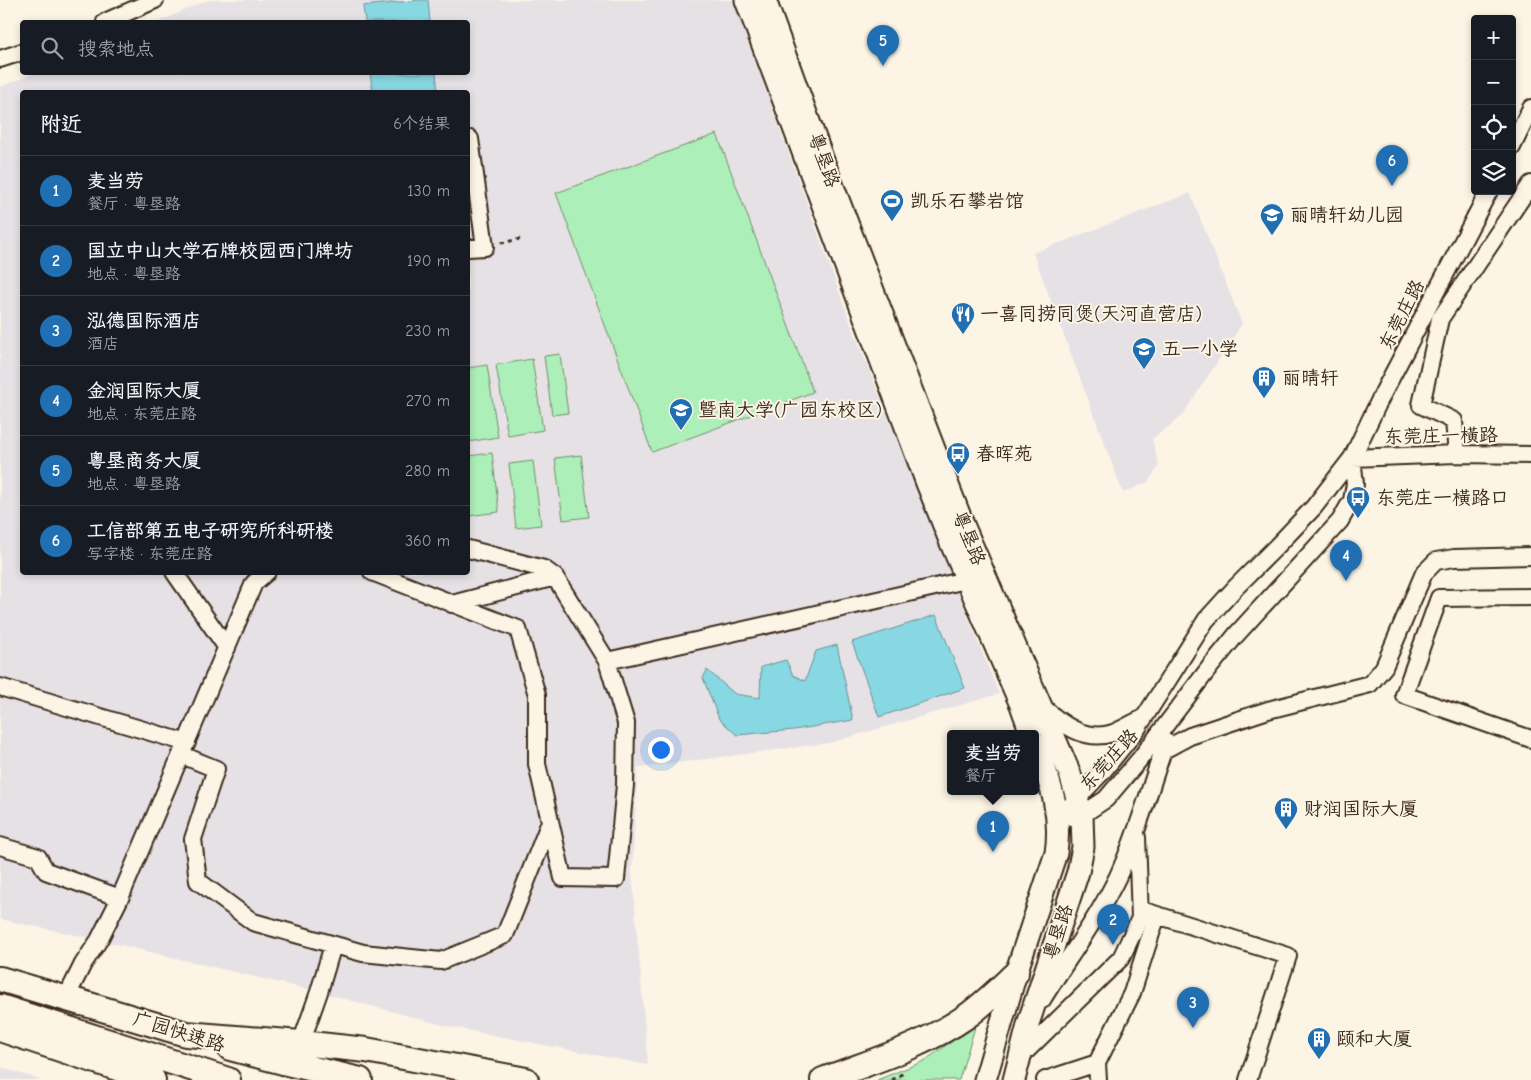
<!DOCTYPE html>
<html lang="zh">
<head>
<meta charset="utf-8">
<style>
	body { margin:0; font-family:"Comic Neue","LXGW WenKai TC",sans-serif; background:#242831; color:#f1f3f6 }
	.controls { position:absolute; right:15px; top:15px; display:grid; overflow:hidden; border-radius:5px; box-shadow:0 2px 8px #0003 }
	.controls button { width:45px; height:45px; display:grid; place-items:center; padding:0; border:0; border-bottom:1px solid #363941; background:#171b24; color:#f1f3f6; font:25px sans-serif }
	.you { position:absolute; left:660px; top:749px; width:18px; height:18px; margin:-12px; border:4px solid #fff; border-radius:50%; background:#1a73e8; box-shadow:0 0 0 8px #1a73e833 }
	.badge { display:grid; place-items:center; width:32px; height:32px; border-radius:50%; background:#1f6fb2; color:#fff; font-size:16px; font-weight:700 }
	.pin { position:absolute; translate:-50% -41px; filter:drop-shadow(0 1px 2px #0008) }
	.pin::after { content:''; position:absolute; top:26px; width:18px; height:15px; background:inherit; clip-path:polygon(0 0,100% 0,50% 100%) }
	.popup { position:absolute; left:947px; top:730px; width:92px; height:65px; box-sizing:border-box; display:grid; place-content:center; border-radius:5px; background:#171b24; filter:drop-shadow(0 1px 4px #0005); font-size:16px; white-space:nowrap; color:#9ea1a6 }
	.popup b { font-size:19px; color:#f1f3f6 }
	.popup::after { content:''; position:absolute; left:50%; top:100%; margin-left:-10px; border:10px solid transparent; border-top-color:#171b24 }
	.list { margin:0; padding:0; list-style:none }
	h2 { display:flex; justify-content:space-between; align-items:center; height:65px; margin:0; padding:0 20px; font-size:21px }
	h2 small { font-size:16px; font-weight:400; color:#9ea1a6 }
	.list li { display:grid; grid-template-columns:32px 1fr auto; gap:15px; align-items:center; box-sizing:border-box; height:70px; padding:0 20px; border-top:1px solid #363941 }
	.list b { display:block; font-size:19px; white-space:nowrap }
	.list p { margin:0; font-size:16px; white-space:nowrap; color:#9ea1a6 }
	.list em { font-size:16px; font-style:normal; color:#9ea1a6 }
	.icon { flex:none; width:28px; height:28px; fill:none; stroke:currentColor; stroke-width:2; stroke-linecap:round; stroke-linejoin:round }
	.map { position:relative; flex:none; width:1531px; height:1080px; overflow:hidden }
	.search { position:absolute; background:#171b24; box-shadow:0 2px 8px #0003; left:20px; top:20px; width:450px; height:55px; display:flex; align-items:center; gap:12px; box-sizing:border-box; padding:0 18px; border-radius:5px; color:#9ea1a6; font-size:19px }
	.panel { position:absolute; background:#171b24; box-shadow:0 2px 8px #0003; left:20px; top:90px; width:450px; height:485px; border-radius:5px }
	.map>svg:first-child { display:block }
	.built { fill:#e6e1e5; fill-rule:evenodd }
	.green { fill:#acefb9; stroke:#748c6c }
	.water { fill:#88d8e3; stroke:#699294 }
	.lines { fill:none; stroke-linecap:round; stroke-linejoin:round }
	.minor-casing { stroke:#3b2a1e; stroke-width:20 }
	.major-casing { stroke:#3b2a1e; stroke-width:25 }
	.highway-casing { stroke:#3b2a1e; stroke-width:28 }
	.path { stroke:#3b2a1e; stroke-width:3; stroke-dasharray:4 4; stroke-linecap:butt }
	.minor { stroke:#fcf5e5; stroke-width:16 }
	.major { stroke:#fcf5e5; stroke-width:21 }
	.highway { stroke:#fcf5e5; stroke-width:24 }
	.labels { text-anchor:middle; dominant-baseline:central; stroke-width:4; stroke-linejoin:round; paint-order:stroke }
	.street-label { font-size:19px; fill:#3b2a1e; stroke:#fcf5e5 }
	.poi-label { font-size:19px; fill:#3b2a1e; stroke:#fcf5e5; text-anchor:start }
</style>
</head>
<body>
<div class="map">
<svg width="1531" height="1080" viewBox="0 0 1531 1080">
	<rect width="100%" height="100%" fill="#fcf5e5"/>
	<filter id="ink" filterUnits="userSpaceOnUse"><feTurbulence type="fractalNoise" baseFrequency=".02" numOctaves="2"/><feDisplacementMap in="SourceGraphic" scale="10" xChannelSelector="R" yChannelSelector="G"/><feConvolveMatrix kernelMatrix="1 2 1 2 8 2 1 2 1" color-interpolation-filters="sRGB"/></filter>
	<g filter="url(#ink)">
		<!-- built -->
		<path class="built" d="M214,0H733L852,327L999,694L829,743L638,768L632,871L648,1065L446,1026L319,992L99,940L0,919V87L37,72H468V22H158L205,1ZM22,92H468V572H22Z
			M1190,193L1242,324L1182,416L1152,439L1159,466L1148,482L1123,493L1033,253Z
			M0,1067L41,1080H0Z"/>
		<!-- green -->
		<path class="green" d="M717,134L813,392L652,452L556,193Z
			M560,354L568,413L552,415L544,356Z
			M532,359L543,430L508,436L496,365Z
			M487,365L498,437L468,442V368Z
			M492,453L499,512L468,516V456Z
			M581,455L589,517L563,520L555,458Z
			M533,461L541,525L516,528L509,464Z
			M976,1024L959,1080H877L924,1061Z"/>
		<!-- water -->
		<path class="water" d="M419,0H428L430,22H365L363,6Z
			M370,73H436L438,92H373Z
			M936,615L965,688L879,717L852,642Z
			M837,645L853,720L794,730L737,735L719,719L703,678L707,670L735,694L760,698L761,667L786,660L793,675L805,681L816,651Z"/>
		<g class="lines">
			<!-- minor casing -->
			<g class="minor-casing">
				<path id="minor" d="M105,22L155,0
					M0,59L22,52
					M1512,147L1531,108
					M468,248L485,247L470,139
					M1457,454L1454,421L1421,405L1440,319L1531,184
					M1352,458L1457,454L1531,455
					M468,549L544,569L555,577L607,661L966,580
					M174,572L227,648
					M372,572L518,629L537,695V764L563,878L616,879L625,785L626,723L607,661
					M1531,597L1439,598L1404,695L1531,739
					M452,604L555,577
					M0,687L187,743
					M1043,707C1062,725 1086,742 1113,733C1123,729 1132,723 1142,719
					M1162,751L1190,736L1268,710L1370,684L1384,667L1424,573L1436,561L1454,558L1531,556
					M182,755L216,769L193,839L198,881L253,922L363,953L441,961L505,935L550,822
					M1071,817L1082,815L1106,799L1139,760L1210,667L1236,635L1340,521L1352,500L1355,484L1352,458
					M1058,819L1103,771L1137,729L1206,620L1236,587L1277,546L1314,507L1352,458L1383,393L1489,191
					M0,846L38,857L46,871L120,898
					M1141,910L1288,956L1248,1080
					M66,998L83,964L99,940L120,898L254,583L267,572
					M1042,1000C1067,959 1097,920 1118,876C1138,833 1150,787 1166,742
					M301,1043L319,992L333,945
					M1020,1057L1121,958L1140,918L1137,837
					M1097,1063L1098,1080
					M1045,1080L1097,1063L1132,993L1157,915"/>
			</g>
			<!-- major casing -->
			<g class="major-casing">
				<path id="major" d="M746,0L927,483L951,543L1021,705L1031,733
					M765,0L824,163L964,527L1070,774L1082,815L1083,847L1078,872L1029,1021L1014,1080
					M985,1080L1016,973L1056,853C1062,811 1050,783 1036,744"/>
			</g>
			<!-- highway casing -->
			<g class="highway-casing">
				<path id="highway" d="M0,979L81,1003
					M66,998L186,1034L301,1043L366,1050L526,1080
					M0,1007L228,1080
					M0,1029L153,1080
					M230,1048L283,1062L360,1080
					M823,1080C872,1061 924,1046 967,1016C985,1003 1000,988 1016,973"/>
			</g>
			<!-- path -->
			<path class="path" d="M501,243L520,239
				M892,1080L905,1072"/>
			<!-- minor -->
			<use href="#minor" class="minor"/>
			<!-- major -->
			<use href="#major" class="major"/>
			<!-- highway -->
			<use href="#highway" class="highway"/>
		</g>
	</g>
	<!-- icons -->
	<defs>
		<g id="stadium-pin" transform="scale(1.25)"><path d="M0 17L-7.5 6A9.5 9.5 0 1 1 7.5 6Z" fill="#1f6fb2" stroke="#fcf5e5"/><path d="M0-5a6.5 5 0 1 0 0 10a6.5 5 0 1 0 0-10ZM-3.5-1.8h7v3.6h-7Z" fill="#fff"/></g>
		<g id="school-pin" transform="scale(1.25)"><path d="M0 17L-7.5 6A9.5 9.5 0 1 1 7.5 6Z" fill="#1f6fb2" stroke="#fcf5e5"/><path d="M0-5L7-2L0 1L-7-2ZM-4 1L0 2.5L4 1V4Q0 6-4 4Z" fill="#fff"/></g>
		<g id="restaurant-pin" transform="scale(1.25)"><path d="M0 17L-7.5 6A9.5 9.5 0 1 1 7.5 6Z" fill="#1f6fb2" stroke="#fcf5e5"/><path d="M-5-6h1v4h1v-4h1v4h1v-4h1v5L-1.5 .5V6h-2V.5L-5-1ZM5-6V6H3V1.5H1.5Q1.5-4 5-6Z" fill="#fff"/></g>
		<g id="building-pin" transform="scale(1.25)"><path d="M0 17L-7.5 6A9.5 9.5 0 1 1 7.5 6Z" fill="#1f6fb2" stroke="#fcf5e5"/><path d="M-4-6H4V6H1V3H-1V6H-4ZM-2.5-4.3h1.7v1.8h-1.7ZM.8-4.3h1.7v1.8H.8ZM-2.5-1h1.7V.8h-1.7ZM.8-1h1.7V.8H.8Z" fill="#fff"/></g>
		<g id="university-pin" transform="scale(1.25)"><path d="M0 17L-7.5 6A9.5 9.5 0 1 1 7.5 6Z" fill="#1f6fb2" stroke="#fcf5e5"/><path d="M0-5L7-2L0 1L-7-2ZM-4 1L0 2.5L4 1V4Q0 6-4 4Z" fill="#fff"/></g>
		<g id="bus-pin" transform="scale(1.25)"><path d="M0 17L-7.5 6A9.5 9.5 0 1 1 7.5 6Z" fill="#1f6fb2" stroke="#fcf5e5"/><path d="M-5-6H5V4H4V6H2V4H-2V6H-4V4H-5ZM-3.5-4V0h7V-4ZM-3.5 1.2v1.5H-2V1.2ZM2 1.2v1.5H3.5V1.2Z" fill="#fff"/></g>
	</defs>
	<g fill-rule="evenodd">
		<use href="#stadium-pin" x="892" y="201"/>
		<use href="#school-pin" x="1272" y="215"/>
		<use href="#restaurant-pin" x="963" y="314"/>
		<use href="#school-pin" x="1144" y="349"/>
		<use href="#building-pin" x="1264" y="378"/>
		<use href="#university-pin" x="681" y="410"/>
		<use href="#bus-pin" x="958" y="454"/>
		<use href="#bus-pin" x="1358" y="498"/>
		<use href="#building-pin" x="1286" y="809"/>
		<use href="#building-pin" x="1319" y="1039"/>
	</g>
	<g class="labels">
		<!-- street labels -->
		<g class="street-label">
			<text transform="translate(824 160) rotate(70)">粤垦路</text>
			<text transform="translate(1402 315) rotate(-63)">东莞庄路</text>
			<text transform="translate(1441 436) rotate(-1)">东莞庄一横路</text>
			<text transform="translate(969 538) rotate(68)">粤垦路</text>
			<text transform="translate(1109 760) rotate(-48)">东莞庄路</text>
			<text transform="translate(1058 932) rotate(-72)">粤垦路</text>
			<text transform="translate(179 1032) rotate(17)">广园快速路</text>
		</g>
		<!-- poi labels -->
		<g class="poi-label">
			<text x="910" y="201">凯乐石攀岩馆</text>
			<text x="1290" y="215">丽晴轩幼儿园</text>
			<text x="980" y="314">一喜同捞同煲(天河直营店)</text>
			<text x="1162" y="349">五一小学</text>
			<text x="1282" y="378">丽晴轩</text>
			<text x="698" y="410">暨南大学(广园东校区)</text>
			<text x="976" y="454">春晖苑</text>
			<text x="1376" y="498">东莞庄一横路口</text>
			<text x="1304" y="809">财润国际大厦</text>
			<text x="1336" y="1039">颐和大厦</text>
		</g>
	</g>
</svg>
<div class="controls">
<button>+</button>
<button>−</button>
<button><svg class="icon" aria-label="locate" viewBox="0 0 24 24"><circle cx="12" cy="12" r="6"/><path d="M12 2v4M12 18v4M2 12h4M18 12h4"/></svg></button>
<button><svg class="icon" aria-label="layers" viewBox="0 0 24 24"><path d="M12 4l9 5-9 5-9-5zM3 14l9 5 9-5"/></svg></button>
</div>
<div class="you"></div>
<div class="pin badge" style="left:993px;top:852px">1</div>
<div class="popup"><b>麦当劳</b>餐厅</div>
<div class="pin badge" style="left:1113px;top:945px">2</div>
<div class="pin badge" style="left:1193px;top:1028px">3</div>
<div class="pin badge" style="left:1346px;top:581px">4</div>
<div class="pin badge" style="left:883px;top:66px">5</div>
<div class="pin badge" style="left:1392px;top:186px">6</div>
<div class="search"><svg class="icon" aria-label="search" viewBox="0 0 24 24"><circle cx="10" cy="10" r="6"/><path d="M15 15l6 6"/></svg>搜索地点</div>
<section class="panel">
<h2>附近<small>6个结果</small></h2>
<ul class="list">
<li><span class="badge">1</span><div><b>麦当劳</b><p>餐厅 · 粤垦路</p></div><em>130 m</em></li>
<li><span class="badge">2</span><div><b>国立中山大学石牌校园西门牌坊</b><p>地点 · 粤垦路</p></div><em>190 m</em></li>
<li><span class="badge">3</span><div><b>泓德国际酒店</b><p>酒店</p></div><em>230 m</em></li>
<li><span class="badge">4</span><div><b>金润国际大厦</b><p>地点 · 东莞庄路</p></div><em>270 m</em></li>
<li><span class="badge">5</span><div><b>粤垦商务大厦</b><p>地点 · 粤垦路</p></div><em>280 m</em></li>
<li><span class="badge">6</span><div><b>工信部第五电子研究所科研楼</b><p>写字楼 · 东莞庄路</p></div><em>360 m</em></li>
</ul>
</section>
</div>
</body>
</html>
